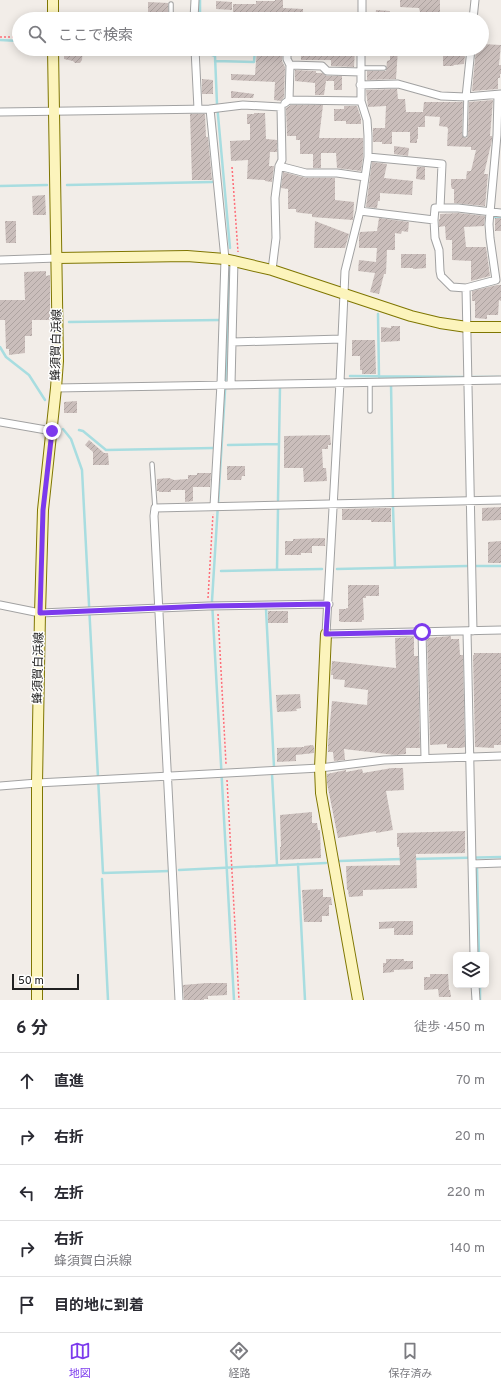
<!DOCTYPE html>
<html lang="ja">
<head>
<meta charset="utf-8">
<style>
	body { margin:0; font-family:Overpass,"Noto Sans JP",sans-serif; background:#f2f2f3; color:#2b2b33 }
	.controls { position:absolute; right:12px; bottom:12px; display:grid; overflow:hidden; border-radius:6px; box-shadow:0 2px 10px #0003 }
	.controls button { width:36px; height:36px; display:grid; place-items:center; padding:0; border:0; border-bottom:1px solid #e1e1e2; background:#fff; color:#2b2b33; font:20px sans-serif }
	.scale { position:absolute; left:12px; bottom:10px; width:67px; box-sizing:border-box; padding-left:4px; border:2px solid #212121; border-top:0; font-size:11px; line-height:14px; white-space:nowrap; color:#212121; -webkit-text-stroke:3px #fff; paint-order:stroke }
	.stop { position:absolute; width:12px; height:12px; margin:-9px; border:3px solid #7c3aed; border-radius:50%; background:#fff }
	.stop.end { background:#7c3aed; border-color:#fff; box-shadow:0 1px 4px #0008 }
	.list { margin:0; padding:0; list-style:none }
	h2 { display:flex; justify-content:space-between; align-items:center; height:52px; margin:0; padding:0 16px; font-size:17px }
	h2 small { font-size:13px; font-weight:400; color:#7c7c81 }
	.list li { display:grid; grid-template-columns:26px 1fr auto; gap:12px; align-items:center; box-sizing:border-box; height:56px; padding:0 16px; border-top:1px solid #e1e1e2 }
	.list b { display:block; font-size:15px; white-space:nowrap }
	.list p { margin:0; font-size:13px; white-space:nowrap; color:#7c7c81 }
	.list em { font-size:13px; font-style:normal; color:#7c7c81 }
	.icon { flex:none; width:22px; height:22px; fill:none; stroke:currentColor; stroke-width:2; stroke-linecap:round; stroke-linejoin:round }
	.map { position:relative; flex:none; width:501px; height:1000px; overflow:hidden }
	.search { position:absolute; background:#fff; box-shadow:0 2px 10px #0003; left:12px; right:12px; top:12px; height:44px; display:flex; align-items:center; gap:10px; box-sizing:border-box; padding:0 14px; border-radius:22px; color:#7c7c81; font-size:15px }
	.sheet { height:332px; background:#fff }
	nav { display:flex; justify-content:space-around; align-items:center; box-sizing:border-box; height:56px; border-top:1px solid #e1e1e2; background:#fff; font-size:11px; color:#7c7c81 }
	nav a { display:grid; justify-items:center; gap:2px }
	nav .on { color:#7c3aed }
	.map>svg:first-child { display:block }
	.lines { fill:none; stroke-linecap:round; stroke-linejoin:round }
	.stream { stroke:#a8dde0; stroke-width:2.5 }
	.building { fill:url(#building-hatch) }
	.lane-casing { stroke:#a2a2a2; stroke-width:5.5 }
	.street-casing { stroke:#a2a2a2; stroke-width:9 }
	.secondary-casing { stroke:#7f7602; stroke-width:12 }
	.path { stroke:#fe6d78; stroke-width:1.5; stroke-dasharray:2 2; stroke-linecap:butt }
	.lane { stroke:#fff; stroke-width:3.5 }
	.street { stroke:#fff; stroke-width:7 }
	.secondary { stroke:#fcf4bc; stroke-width:10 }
	.route { stroke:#7c3aed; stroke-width:5 }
	.labels { text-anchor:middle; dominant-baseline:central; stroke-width:3; stroke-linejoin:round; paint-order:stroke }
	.street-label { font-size:12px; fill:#212121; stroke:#fff }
</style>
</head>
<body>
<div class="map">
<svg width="501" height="1000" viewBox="0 0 501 1000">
	<defs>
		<pattern id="building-hatch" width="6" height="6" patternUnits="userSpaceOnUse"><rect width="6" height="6" fill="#cabebb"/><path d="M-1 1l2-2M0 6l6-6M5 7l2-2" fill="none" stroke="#ada3a0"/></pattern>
	</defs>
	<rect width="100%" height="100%" fill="#f2ede8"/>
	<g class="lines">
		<!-- stream -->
		<path class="stream" d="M200,14V0
			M0,40L19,41
			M173,49L190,50
			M201,49V51L215,56L217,104L230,248
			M215,61L254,62L255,49
			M67,185L212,182
			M0,186L47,185
			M493,217H501
			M229,269L225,391L212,601L234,1000
			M378,314L379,377
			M69,322L220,320
			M0,347L6,357L29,375L45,400
			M350,376L463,377
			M472,377H499
			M391,383L393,499
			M63,429L71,439L82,470L103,873L170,871
			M79,430L83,431L106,450L214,448
			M228,445L279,444
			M278,500L280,387
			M393,507L395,568
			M476,566H501
			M337,569L467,566
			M277,570L278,509
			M221,571L322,569
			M266,609L274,767
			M272,774L277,865
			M413,859L501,857
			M339,861L402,859
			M298,864L305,1000
			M477,868L479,955
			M179,870L326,863
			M102,879L108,1000
			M480,985V1000"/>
	</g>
	<!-- building -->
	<path class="building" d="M275,0H283V8L303,9V18L262,17V13H248V16L233,17V4H256V1H275Z
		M400,0H440V16L430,15V12H420L419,8L400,7Z
		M216,1L232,2V10L216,9Z
		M148,2L168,3V19H148Z
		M376,10L390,11L389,19H375Z
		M482,44L501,45L499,65H501V74H500V78H498V89L472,91L476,49H482Z
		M64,49H83L82,60L80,63H75L73,61L64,59Z
		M257,49H267L266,54L282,55V61L285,67L284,97L281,101L274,100L275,82L231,80V74L255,75Z
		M325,49H355L354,67L331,66V60H301V53L325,52Z
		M390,49H398L396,79L367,80V71H386L387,61L390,60Z
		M451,55H465L464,64L454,65L453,66H443V56Z
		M295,70L316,71V73H322L327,76H342V90H334V81H326L324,95H315V83L295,81Z
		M202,79L213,80V94H202Z
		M397,89L398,99H405L406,112H423L424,102H463L462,135L465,138H467L468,135L469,102L493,100L490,136H492V140L484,174H488L485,206L454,203V189H452L451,186V179H466L467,171H471L476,150H471V147L447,146L448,129L447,127L439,126L440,117L425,116V127H418V139H417V143H410V132H392V144H382V142H373V128H385L386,106L368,107L366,90Z
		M231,91L254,94L253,98H231Z
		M291,105H323L319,138H363V157L361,171L337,168L336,153H321V168H313V154H300V140H296V136H287L286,108Z
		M344,106H357L361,118V124H346V121H334V109H344Z
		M254,113H265L266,139L277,140V152H270L269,166H274L272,182L265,181V180L247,179L248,160L231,161L230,141L250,140V124H247V114H254Z
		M190,114H205L206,137H208L212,180H192Z
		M394,146L409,148L408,156L394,154Z
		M372,162L387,164L384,178L413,181L412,195L380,193V201H378L377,208L366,207Z
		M417,167H425V180L416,179Z
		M283,172L306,178H335V200L354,202L353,220L312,217V214L301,213L296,212V209H288V189L281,188Z
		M45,195L46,215H33L32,196Z
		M458,213L485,216L484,226L464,227L466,247H486L490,276L471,281V261L452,260V240H446L445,226L439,227V219H440V214Z
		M379,218L409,222L408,232L402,231L401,234L395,233V250H387L386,274H384L379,294L370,292L375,273L358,271L359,260L376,262L377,248H359V237L360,232L377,231Z
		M495,218H501V231H495Z
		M5,221H16V243H6Z
		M315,221L349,234L345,248H314Z
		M401,254H426V268L413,269V268H401Z
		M46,271V276L50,275V320H32V336H25V353L9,355V349H6L5,320H0V300H25L24,272Z
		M497,285H501V301L499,300L498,315H487V319L475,318V301H472V291Z
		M391,326H400V341L381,342V327L391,328Z
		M352,340H375L376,374H362V370H360V356H352Z
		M77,401V413H64V402Z
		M330,435L331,445H328V449H322L323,468H326L327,481L304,482L303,468H284V436Z
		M89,440L104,453H108L109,465H93V452L85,445Z
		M227,466H245V476H242L241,480H227Z
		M197,473H211L210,487H193V501L185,502V490H171V492H159V491H157V479L169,478L174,480L188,479V475H197Z
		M501,507V520L482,521V508Z
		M384,508H391V522H371V520H342V509Z
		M325,538V546H312V553H301V555H285V541H293V539Z
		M501,541V563H488V542Z
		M348,585H379V596H366V598H363L364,620H362V622H341L339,621V609H346V608H348Z
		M268,611H288V623H268Z
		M451,636V639H459L460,655H463L465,747L461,748H447V744L430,745L427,638Z
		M414,637V656H418L420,748H406V754L395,755L344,749L345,760L334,761L333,752H328V744L332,701L367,705L368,690L344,687L345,680L333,679V675H331L332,661L396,668L395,638Z
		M474,653H501V745H494V748L475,747L473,655H474Z
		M300,694L301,708L296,709L297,711L277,712L276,695Z
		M313,745L314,747V753L296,755V761L277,762V748L304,747V746Z
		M392,768H403L404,790L386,791L393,830L376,833V831L338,838L327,783V774L346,770V772L362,769L363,773Z
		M312,812V823H317L318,830H320L321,858L280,860V847H281L280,815Z
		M465,831V853L416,854L417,888L363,890V896L349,897L348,890H347L346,866L400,865L399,847H397V833Z
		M323,889V897H331L332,905H329V916H322V922H304L302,890Z
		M400,921H413V935H394V928L379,929V922Z
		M386,959H404V961H413V969L394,970V972L383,973V963H386Z
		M430,974H448L449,990H450L451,997H439L438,989L424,990V977H430Z
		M207,983H227V995L208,996V999H204V1000H184L183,985Z"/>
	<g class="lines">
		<!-- lane casing -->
		<g class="lane-casing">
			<path id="lane" d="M171,19V4
				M362,68H384
				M465,135L466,97
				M370,382V411
				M152,464L155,508"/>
		</g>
		<!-- street casing -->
		<g class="street-casing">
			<path id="street" d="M194,19L195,0
				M194,19H210
				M362,19V0
				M473,19L475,0
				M195,49L198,109
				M287,49V59L290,65
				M361,49V101L367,120L368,136V157L360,211L345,271L340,382L326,634L501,630
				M360,85L398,84L441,96L466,97L501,94
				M466,97L471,49
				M289,100L290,65L322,66L327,71L361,72
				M285,103L289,100L361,101
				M210,109L243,105L281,107L282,160L279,166
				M0,112L210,109L225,259L221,384L214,506
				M368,157L442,164L440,208H458L501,213
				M440,208H435L434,220L435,238L439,250L440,271L441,276L452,287L466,288L473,631
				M360,211L434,220
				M0,260L57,258
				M272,270L276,238L275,198L279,166L306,173H337L365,177
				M466,288L496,280L490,238L489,224L497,135L498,95
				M232,342L342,339
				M231,384L234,260
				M56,388L501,380
				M0,422L52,431
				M0,605L40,613L208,606L329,604
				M467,631L474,955
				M422,632L425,758
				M0,786L37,783L320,768L384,760L501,756
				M472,864L501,863
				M475,985L476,1000
				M179,1000L154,516L155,508L501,500"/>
		</g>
		<!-- secondary casing -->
		<g class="secondary-casing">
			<path id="secondary" d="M53,0V19
				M57,258L187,256L225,259L272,270L411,316L440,323L467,327H501
				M326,634L320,768L321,793L358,1000
				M37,1000V783L40,613L43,510L56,388L58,361L53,49"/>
		</g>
		<!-- path -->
		<path class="path" d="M0,37H19
			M232,167L238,252
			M208,598L213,514
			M218,614L226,764
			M227,780L239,1000"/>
		<!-- lane -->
		<use href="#lane" class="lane"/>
		<!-- street -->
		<use href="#street" class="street"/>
		<!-- secondary -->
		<use href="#secondary" class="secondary"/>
	</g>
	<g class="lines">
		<!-- route -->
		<path class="route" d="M52,431L43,510L40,613L208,606L328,604L326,634L422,632"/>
	</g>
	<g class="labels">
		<!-- street labels -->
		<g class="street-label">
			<text transform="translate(57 345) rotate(-89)">蜂須賀白浜線</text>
			<text transform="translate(39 668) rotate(-89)">蜂須賀白浜線</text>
		</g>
	</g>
</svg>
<div class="controls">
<button><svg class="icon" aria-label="layers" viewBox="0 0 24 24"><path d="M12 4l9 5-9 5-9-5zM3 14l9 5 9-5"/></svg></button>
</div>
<div class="scale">50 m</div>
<div class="stop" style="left:422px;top:632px"></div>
<div class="stop end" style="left:52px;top:431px"></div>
<div class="search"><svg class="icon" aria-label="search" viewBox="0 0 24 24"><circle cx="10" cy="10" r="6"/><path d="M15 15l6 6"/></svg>ここで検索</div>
</div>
<section class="sheet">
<h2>6 分<small>徒歩 · 450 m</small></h2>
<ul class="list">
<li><svg class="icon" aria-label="ahead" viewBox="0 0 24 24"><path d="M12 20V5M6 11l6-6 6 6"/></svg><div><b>直進</b></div><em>70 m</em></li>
<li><svg class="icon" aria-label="right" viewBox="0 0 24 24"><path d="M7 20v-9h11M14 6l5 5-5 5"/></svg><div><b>右折</b></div><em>20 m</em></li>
<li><svg class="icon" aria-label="left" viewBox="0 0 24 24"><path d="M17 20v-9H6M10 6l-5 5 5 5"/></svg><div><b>左折</b></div><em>220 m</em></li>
<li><svg class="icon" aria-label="right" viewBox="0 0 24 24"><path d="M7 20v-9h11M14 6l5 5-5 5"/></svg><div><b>右折</b><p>蜂須賀白浜線</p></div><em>140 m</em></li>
<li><svg class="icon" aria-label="arrive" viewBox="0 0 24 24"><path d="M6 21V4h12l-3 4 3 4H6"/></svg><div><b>目的地に到着</b></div></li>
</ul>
</section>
<nav>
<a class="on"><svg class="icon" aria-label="map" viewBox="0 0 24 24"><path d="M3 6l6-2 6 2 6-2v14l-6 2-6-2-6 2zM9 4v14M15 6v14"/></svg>地図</a>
<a><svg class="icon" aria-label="directions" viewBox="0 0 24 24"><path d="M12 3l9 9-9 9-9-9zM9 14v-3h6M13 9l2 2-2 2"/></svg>経路</a>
<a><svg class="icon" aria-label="saved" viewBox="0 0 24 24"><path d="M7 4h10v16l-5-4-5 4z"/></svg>保存済み</a>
</nav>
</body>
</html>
